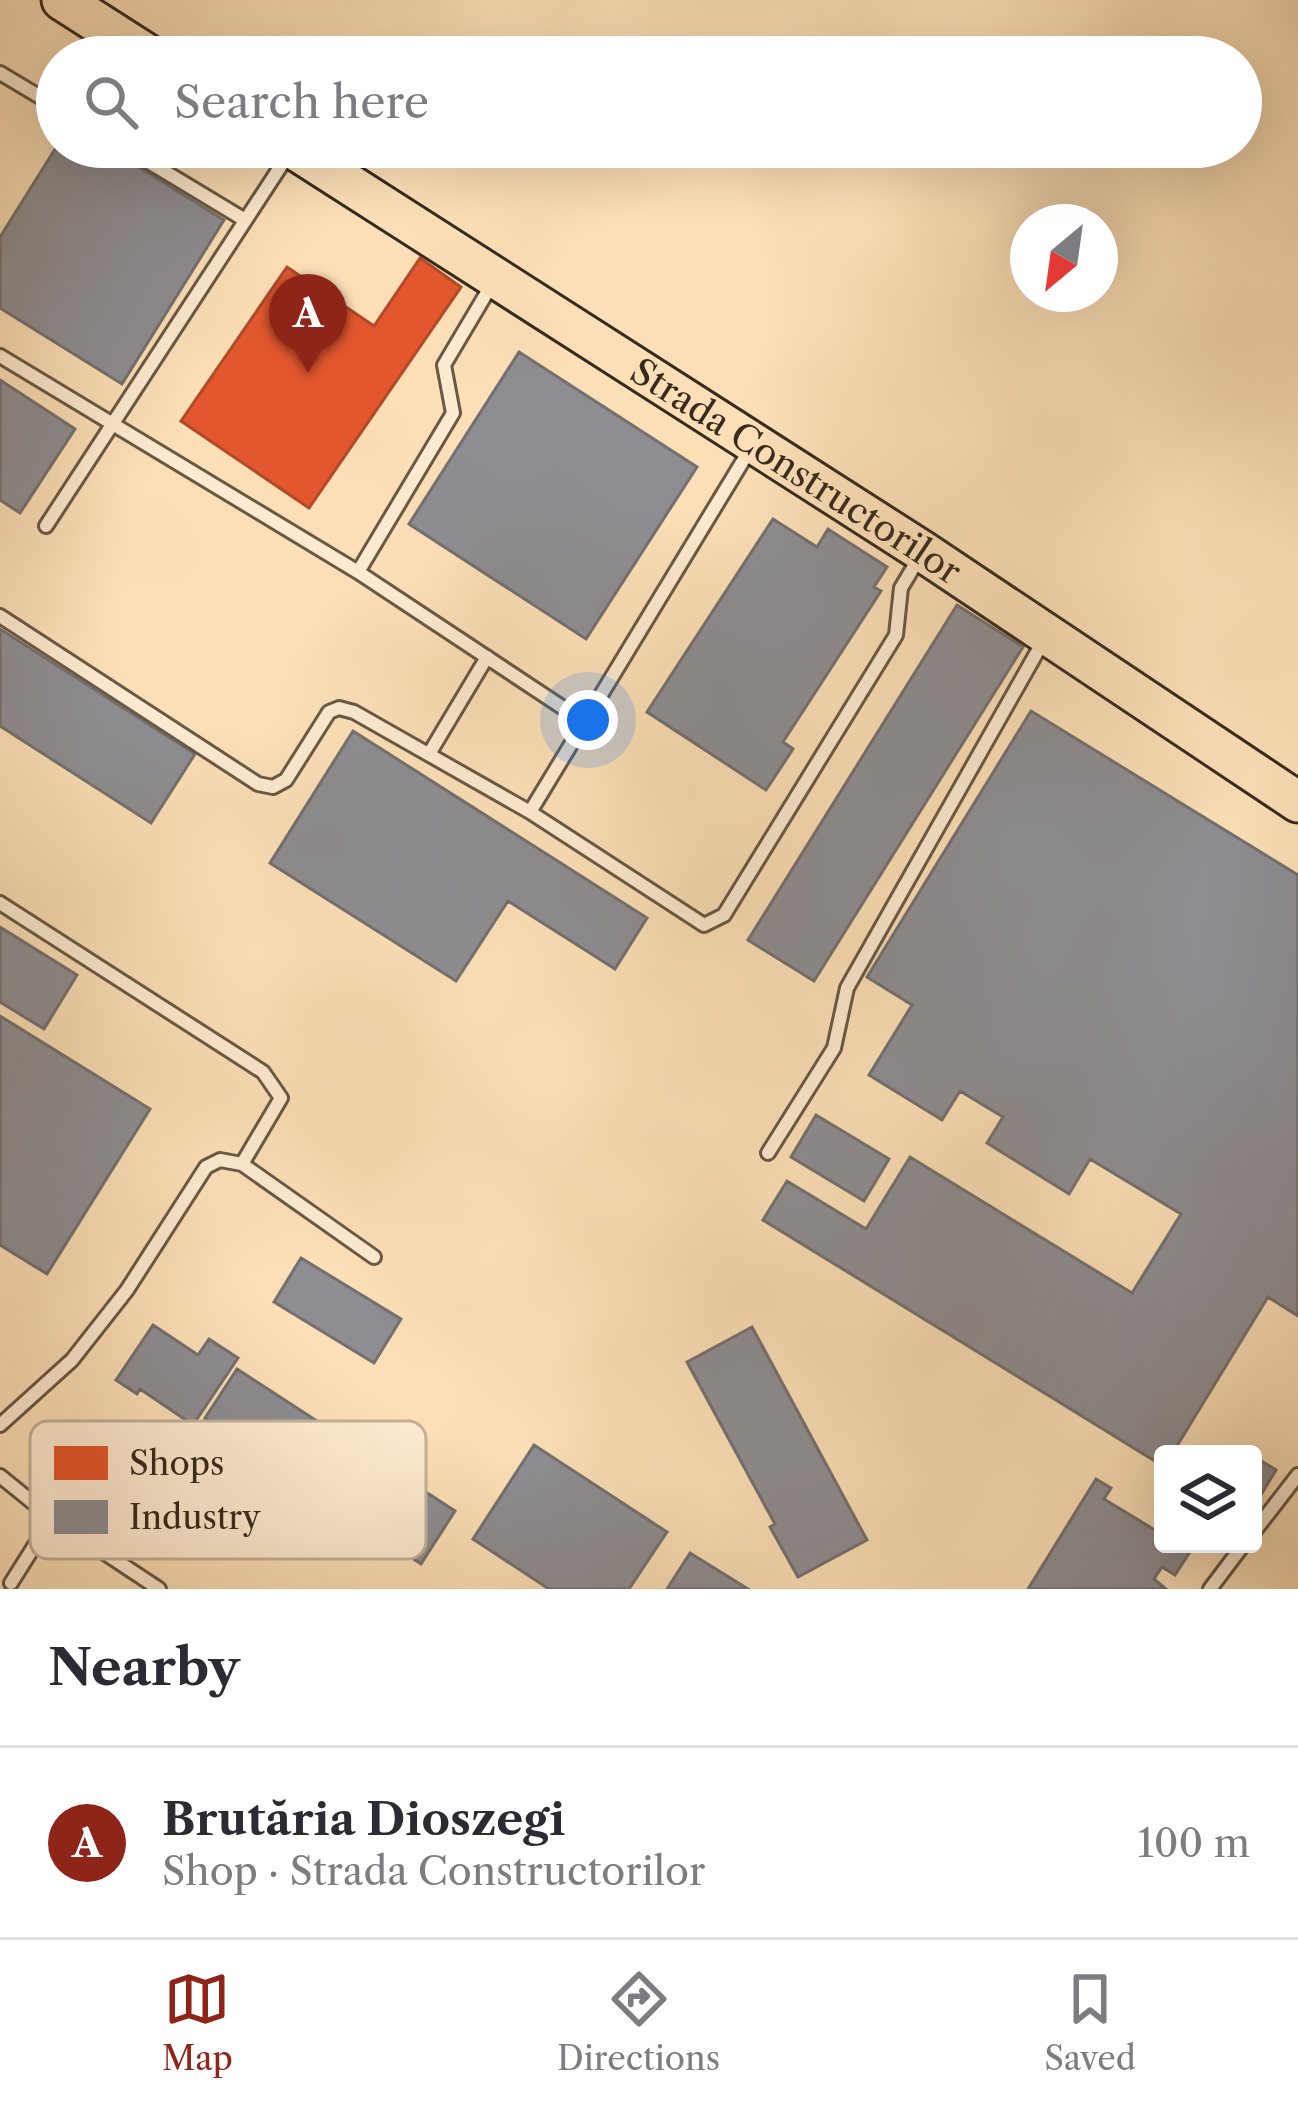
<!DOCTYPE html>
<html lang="en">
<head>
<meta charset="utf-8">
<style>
	body { margin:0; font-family:"Libre Caslon Text",serif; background:#f7f7f7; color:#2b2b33 }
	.controls { position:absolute; right:36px; bottom:36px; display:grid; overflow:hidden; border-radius:12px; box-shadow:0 12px 48px #0002 }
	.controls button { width:108px; height:108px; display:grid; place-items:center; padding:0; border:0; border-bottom:3px solid #e1e1e2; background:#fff; color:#2b2b33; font:60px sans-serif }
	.compass { position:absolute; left:1010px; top:204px; width:108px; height:108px; border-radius:50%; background:#fff; box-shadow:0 12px 48px #0002; rotate:209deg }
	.you { position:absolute; left:588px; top:720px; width:42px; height:42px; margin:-30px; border:9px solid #fff; border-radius:50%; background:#1a73e8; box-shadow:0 0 0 18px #1a73e833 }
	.badge { display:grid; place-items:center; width:78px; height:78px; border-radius:50%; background:#8f2418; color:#fff; font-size:39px; font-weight:700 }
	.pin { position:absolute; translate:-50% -99px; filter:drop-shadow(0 3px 6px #0008) }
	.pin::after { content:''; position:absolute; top:63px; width:42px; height:36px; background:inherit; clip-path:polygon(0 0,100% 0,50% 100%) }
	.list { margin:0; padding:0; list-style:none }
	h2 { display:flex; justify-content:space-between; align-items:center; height:156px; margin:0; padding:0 48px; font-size:51px }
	h2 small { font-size:39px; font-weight:400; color:#7c7c81 }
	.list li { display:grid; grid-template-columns:78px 1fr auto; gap:36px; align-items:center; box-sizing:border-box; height:192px; padding:0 48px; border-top:3px solid #e1e1e2 }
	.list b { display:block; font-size:45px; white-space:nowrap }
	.list p { margin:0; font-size:39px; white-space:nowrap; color:#7c7c81 }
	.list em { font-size:39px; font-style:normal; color:#7c7c81 }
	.icon { flex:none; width:66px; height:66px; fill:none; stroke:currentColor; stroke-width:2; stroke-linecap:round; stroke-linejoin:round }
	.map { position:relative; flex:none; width:1298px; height:1589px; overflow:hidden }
	.search { position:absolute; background:#fff; box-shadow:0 12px 48px #0002; left:36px; right:36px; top:36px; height:132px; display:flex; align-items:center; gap:30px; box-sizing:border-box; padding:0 42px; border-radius:66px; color:#7c7c81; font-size:45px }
	.sheet { height:348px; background:#fff }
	nav { display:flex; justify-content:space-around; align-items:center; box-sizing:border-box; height:168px; border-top:3px solid #e1e1e2; background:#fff; font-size:33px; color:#7c7c81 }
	nav a { display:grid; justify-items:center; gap:6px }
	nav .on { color:#8f2418 }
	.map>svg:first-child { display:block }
	.shops { fill:#e4572e; stroke:#b04a29; stroke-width:3 }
	.industry { fill:#8d8d92; stroke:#73706f; stroke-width:3 }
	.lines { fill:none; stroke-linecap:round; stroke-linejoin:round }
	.service-casing { stroke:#685844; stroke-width:18 }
	.primary-casing { stroke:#372b1d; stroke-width:45 }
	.service { stroke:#fdead0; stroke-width:12 }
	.primary { stroke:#fcdfb7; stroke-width:39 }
	.labels { text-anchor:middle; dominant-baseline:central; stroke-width:12; stroke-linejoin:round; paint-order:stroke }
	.street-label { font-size:36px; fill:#372b1d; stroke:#fdead0 }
	.key { fill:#fdead0; stroke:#c2b19a; stroke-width:3 }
	.key-label { font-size:33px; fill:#372b1d }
</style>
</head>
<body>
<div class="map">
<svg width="1298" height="1589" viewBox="0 0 1298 1589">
	<rect width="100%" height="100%" fill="#fcdfb7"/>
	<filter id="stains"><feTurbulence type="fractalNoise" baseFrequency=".00167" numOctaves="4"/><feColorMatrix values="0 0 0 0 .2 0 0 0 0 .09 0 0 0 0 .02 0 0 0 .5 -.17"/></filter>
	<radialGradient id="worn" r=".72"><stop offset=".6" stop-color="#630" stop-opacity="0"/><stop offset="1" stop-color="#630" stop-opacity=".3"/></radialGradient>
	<!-- shops -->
	<path class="shops" d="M420,258L461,287L309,508L181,421L287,267L374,326Z"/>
	<!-- industry -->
	<path class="industry" d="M57,146L106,147L224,220L122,384L0,308V237Z
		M519,352L697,467L586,639L409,524Z
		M0,380L75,429L20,513L0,500Z
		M773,519L817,547L828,529L887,567L874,587L881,591L783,742L793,749L766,790L647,712Z
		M957,605L1023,647L814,981L748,940Z
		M0,629L195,754L151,823L0,726Z
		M1031,711L1298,875V1316L1268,1297L1172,1454H1163V1466L763,1220L787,1181L866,1229L910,1157L1132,1293L1181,1214L1090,1159L1069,1194L987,1143L1003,1117L960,1091L942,1120L869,1075L912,1005L867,977Z
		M353,731L647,918L615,969L508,901L456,981L270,863Z
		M0,927L77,975L44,1029L0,1002Z
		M0,1016L150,1109L47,1274L0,1245Z
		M816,1115L889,1159L864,1201L791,1157Z
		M301,1258L401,1319L374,1363L274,1302Z
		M153,1325L198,1355L209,1339L238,1358L193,1425L140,1389L137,1394L116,1380Z
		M752,1327L867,1540L798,1577L770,1527L775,1524L687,1362Z
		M237,1369L455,1511L421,1564L341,1512L331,1527L250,1474L243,1483L200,1455L219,1427L205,1418Z
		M534,1445L667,1532L629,1589H549L473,1539Z
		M1253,1456L1276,1470L1253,1508Z
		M1096,1479L1111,1488L1104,1499L1163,1535V1544H1177L1190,1552L1175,1575L1162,1567L1154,1579L1166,1589H1028Z
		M690,1553L748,1589H667Z"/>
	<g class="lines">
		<!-- service casing -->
		<g class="service-casing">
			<path id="service" d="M0,73L57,107
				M124,147L245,220
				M0,356L358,572L586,723
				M46,526L288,155
				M358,572L453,413L444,365L492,284
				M0,616L258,784L273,787L286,780L329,712L339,708L354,712L530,812L704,925L724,915L896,635L901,588L919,558
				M429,754L487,657
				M530,812L752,446
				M0,903L263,1072L281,1098L242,1164
				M768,1153L834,1048L847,988L1045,638
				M0,1425L72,1360L127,1290L206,1167L220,1160L242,1164L374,1257
				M0,1476L52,1518L159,1589
				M1253,1533L1298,1475
				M11,1583L52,1518
				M1210,1589L1244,1544"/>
		</g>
		<!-- primary casing -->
		<g class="primary-casing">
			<g id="primary">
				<path d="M62,0L151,57"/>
				<path id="s1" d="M291,147L922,551L1298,802"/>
			</g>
		</g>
		<!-- service -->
		<use href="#service" class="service"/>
		<!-- primary -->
		<use href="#primary" class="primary"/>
	</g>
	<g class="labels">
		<!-- street labels -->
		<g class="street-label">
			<text stroke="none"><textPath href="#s1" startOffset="600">Strada Constructorilor</textPath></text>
		</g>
	</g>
	<!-- legend -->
	<rect x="30" y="1421" width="396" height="138" rx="18" class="key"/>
	<rect x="54" y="1446" width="54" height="34" fill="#e4572e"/>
	<rect x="54" y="1500" width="54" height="34" fill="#8d8d92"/>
	<g class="key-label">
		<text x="129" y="1475">Shops</text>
		<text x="129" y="1529">Industry</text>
	</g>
	<rect width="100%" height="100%" filter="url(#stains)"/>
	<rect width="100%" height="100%" fill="url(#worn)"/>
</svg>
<div class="controls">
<button><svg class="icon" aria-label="layers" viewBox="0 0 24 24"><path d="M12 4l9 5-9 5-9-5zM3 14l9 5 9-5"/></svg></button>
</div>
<svg class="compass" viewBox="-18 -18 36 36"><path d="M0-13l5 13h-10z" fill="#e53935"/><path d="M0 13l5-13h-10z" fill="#7c7c81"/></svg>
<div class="you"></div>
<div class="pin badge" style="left:308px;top:373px">A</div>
<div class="search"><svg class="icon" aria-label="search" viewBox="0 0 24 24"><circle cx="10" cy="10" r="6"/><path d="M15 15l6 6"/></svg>Search here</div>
</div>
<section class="sheet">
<h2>Nearby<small></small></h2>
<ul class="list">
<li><span class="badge">A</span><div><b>Brutăria Dioszegi</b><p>Shop · Strada Constructorilor</p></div><em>100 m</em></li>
</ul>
</section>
<nav>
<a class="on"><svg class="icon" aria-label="map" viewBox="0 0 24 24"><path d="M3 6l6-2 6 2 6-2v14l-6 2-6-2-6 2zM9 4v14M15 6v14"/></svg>Map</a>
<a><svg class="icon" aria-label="directions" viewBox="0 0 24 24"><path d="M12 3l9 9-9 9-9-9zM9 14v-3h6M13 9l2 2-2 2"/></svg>Directions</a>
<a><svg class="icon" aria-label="saved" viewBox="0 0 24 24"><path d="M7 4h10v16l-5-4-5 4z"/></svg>Saved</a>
</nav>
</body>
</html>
